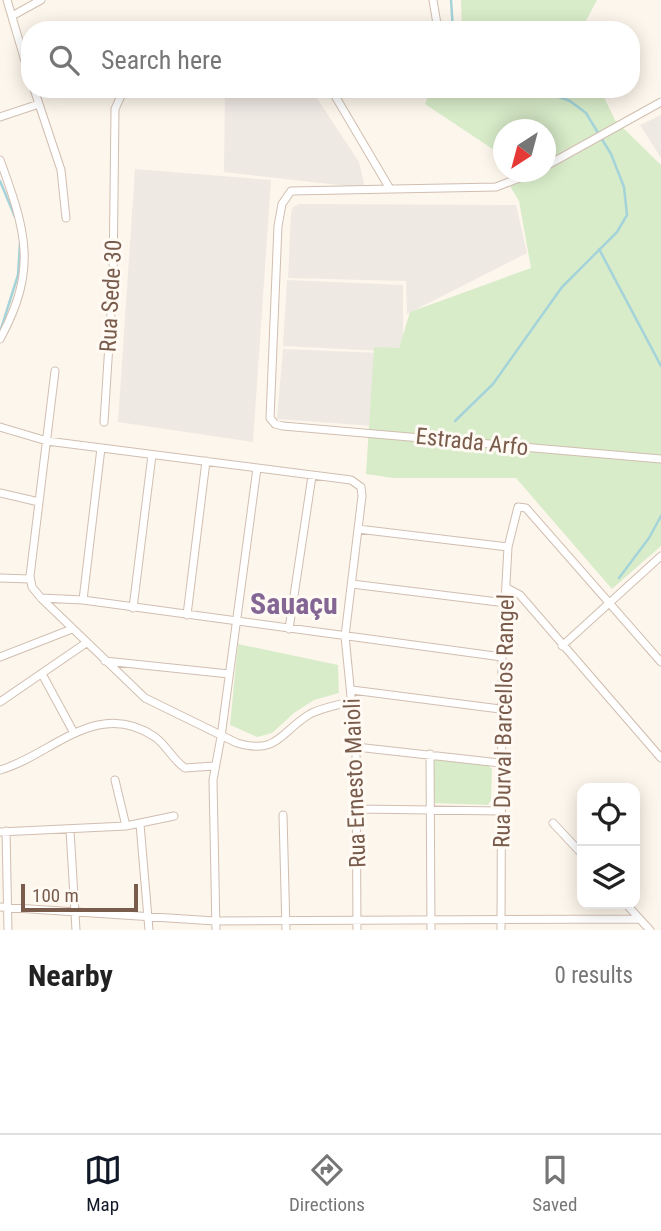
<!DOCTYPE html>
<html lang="en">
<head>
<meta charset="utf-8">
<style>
	body { margin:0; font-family:"Roboto Condensed",sans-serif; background:#f2f2f2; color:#222 }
	.controls { position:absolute; right:21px; bottom:21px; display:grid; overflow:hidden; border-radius:14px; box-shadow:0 4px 18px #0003 }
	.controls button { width:63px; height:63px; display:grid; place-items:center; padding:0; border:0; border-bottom:2px solid #e0e0e0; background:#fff; color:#222; font:35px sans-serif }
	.compass { position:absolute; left:493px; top:119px; width:63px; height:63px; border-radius:50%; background:#fff; box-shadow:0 4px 18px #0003; rotate:216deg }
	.scale { position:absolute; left:21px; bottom:18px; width:117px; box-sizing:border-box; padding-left:7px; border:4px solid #7a5c4d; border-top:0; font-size:19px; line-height:24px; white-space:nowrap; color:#7a5c4d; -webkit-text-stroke:5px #fffaf3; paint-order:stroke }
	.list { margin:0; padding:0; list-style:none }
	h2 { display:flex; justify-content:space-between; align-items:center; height:91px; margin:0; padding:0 28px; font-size:30px }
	h2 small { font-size:23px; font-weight:400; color:#767676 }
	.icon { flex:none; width:38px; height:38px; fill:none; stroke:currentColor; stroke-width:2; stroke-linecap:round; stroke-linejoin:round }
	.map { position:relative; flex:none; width:661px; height:930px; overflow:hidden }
	.search { position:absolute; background:#fff; box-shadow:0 4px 18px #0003; left:21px; right:21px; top:21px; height:77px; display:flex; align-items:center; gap:18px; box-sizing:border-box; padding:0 24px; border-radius:28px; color:#767676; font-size:26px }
	.sheet { height:203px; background:#fff }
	nav { display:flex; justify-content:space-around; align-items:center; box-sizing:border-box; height:98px; border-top:2px solid #e0e0e0; background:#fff; font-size:19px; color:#767676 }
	nav a { display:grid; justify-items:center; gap:4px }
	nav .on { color:#111827 }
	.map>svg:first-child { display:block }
	.industrial { fill:#efe9e4 }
	.green { fill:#d8ecc9 }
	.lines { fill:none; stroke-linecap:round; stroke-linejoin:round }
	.stream { stroke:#a5d3da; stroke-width:2.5 }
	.minor-casing { stroke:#d1beb0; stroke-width:9 }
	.minor { stroke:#fff; stroke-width:7 }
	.labels { text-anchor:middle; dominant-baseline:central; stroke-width:6; stroke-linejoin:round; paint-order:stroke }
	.street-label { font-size:23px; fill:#7a5c4d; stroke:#fffaf3 }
	.district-label { font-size:30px; font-weight:bold; fill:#846695; stroke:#fffaf3 }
</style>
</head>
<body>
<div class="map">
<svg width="661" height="930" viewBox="0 0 661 930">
	<rect width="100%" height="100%" fill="#fdf6ec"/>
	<!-- industrial -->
	<path class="industrial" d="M225,89H311L359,162L365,188L224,172Z
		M661,115V158L640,125Z
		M135,169L271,180L253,442L118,422Z
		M300,204L516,205L527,253L407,314L406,281L288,278L291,213L293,207Z
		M287,280L403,285V352L283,346Z
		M283,349L403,354L401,428L277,419Z"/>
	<!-- green -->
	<path class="green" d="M461,0H597L581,30H462Z
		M431,89H600L615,120L661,165V546L612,589L516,478H393L366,474L374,347L399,348L410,312L531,268L519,201L507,181L524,172H546V130H504L503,156L425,104Z
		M238,644L338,665L339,693L314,700L294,713L272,733L257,737L230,725Z
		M433,759L487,764L492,769L491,800L488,805L432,803Z"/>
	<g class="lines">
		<!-- stream -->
		<path class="stream" d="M451,0L453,30
			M0,181L15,217
			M599,249L661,366
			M1,329L18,275L20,243
			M455,421L493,384L562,287L617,232L627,215L624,187L611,154L586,113L570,101L537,89
			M619,578L649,538L661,516"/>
		<!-- minor casing -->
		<g class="minor-casing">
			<path id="minor" d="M7,0L30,78
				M433,0L438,30
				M12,16L41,0
				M34,89L61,170L66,218
				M331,89L390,189
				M0,117L39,104
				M0,160C26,231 38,269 0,339
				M546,166L661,102
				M535,172L496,187L291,191L282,204L278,226L270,418L275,424L283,426L661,459
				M55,371L30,576L32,587L41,598L145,698L237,743C278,755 280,732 310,714C323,707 339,705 353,701
				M104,422L113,282L115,109L124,89
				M0,427L47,441L351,480L361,487L362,496L345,636L356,747L357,930
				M0,493L39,502
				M358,529L508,547
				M0,578L30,579
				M352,584L506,603
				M507,588L520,595L661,758
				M41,598L83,600L502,657
				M83,600L101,448
				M133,608L152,455
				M187,615L206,461
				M289,629L312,476
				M562,646L661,556
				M0,657L72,629
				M105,661L229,674
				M42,674L74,733
				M352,690L500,709
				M0,702L86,643
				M356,747L500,763
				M430,754L431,930
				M0,770C51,756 96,697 155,737C167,746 173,760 185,768L214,766
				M115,780L126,826
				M359,809L501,811
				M283,815L286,930
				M553,823L582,854
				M140,824L149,930
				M70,830L76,930
				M6,831L8,930
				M0,832L126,826L174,816
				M626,904L650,930
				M0,907L215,921L639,919
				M216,930L213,780L221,737L257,468
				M501,930L502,657L508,547L518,507L526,508L661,662"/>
		</g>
		<!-- minor -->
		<use href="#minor" class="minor"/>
	</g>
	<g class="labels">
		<!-- street labels -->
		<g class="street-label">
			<text transform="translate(111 296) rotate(-87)">Rua Sede 30</text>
			<text transform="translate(472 442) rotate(6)">Estrada Arfo</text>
			<text transform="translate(504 721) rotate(-89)">Rua Durval Barcellos Rangel</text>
			<text transform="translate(355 783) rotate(-92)">Rua Ernesto Maioli</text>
		</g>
		<!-- district labels -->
		<g class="district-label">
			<text x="294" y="603">Sauaçu</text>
		</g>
	</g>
</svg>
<div class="controls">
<button><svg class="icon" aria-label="locate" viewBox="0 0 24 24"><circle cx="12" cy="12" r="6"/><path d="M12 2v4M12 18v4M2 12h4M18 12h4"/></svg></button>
<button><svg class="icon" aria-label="layers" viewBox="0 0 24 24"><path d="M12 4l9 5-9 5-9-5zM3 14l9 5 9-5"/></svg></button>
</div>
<svg class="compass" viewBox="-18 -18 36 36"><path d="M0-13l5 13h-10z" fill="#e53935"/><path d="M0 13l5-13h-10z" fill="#767676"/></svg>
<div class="scale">100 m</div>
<div class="search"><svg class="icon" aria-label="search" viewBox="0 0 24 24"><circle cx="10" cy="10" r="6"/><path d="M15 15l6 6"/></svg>Search here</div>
</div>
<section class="sheet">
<h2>Nearby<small>0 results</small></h2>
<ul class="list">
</ul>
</section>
<nav>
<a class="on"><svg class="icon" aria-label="map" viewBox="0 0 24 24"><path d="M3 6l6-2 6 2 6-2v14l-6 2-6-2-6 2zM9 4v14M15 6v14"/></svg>Map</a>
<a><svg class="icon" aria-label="directions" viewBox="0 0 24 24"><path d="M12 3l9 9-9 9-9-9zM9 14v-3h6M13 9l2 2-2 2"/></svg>Directions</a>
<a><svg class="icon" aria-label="saved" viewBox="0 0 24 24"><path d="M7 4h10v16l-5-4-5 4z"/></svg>Saved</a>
</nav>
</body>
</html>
